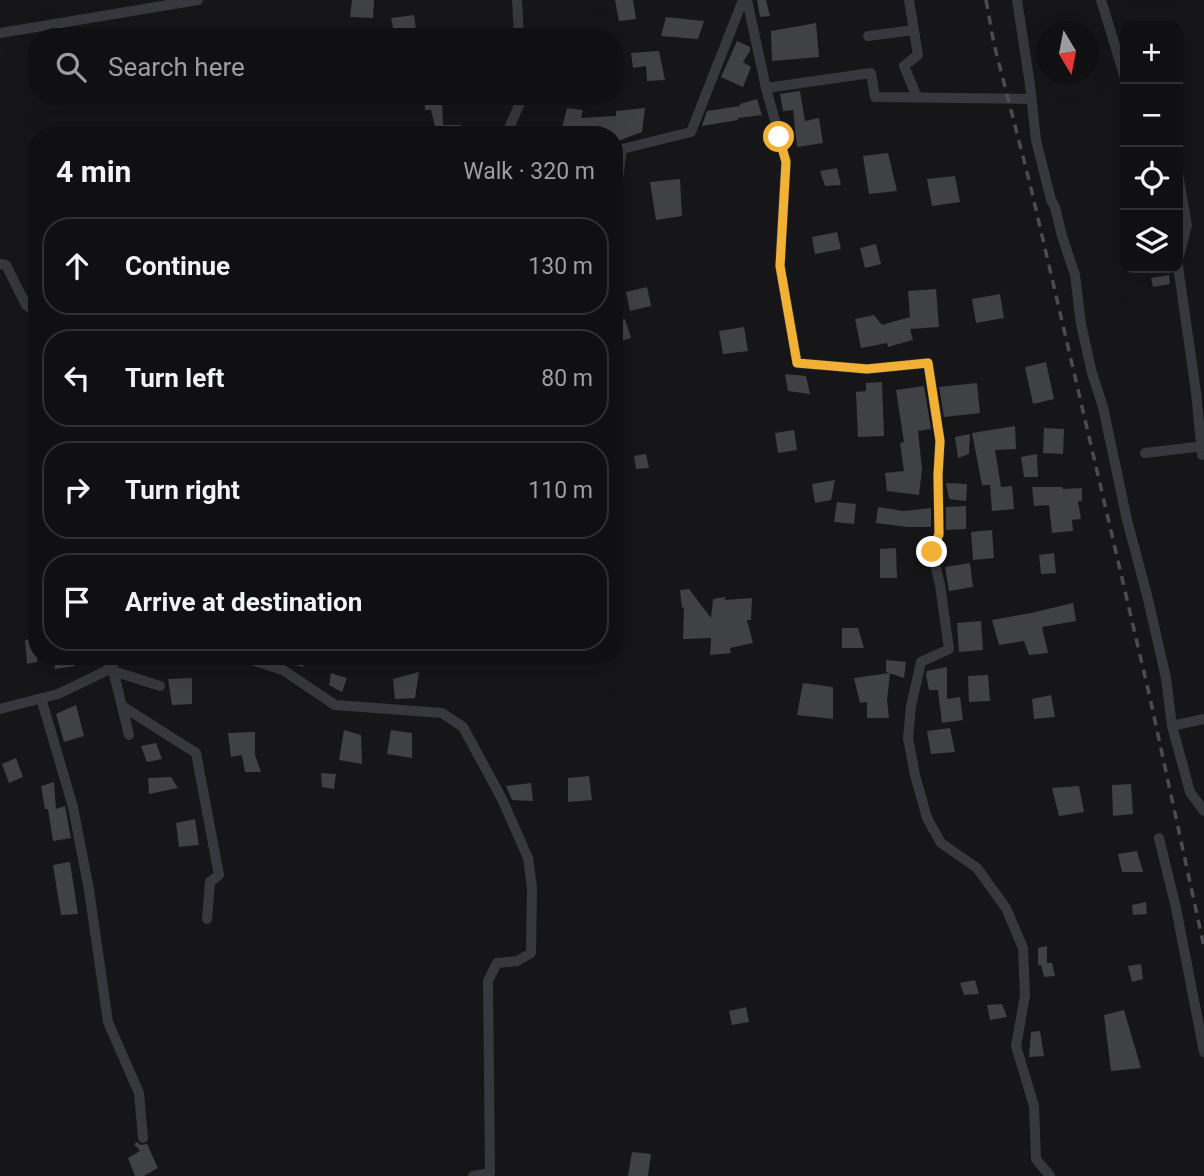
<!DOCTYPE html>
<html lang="en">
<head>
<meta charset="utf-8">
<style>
	body { margin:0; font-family:Roboto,sans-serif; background:#19191b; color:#f1f3f6 }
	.controls { position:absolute; right:21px; top:21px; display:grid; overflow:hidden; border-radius:14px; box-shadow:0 7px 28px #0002 }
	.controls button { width:63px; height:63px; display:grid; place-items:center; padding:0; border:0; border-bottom:2px solid #303032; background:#101012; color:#f1f3f6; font:35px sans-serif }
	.compass { position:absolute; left:1036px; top:21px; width:63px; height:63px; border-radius:50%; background:#101012; box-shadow:0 7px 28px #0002; rotate:170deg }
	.stop { position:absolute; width:21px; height:21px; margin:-16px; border:5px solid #f2b134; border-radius:50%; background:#fff }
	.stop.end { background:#f2b134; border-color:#fff; box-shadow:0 2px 7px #0008 }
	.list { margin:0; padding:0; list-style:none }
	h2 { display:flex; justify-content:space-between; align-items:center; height:91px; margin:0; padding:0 28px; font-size:30px }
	h2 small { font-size:23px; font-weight:400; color:#9c9d9f }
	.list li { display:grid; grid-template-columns:46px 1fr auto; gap:21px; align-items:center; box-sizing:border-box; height:98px; margin:0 14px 14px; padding:0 14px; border:2px solid #303032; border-radius:28px }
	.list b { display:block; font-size:26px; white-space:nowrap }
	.list em { font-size:23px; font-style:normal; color:#9c9d9f }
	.icon { flex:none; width:38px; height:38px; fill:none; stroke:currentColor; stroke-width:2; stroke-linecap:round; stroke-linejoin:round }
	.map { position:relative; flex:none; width:1204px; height:1176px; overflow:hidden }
	.search { position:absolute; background:#101012; box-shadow:0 7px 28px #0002; left:28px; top:28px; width:595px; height:77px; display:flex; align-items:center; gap:18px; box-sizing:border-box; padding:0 24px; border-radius:28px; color:#9c9d9f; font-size:26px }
	.panel { position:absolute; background:#101012; box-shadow:0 7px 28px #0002; left:28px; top:126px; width:595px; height:539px; border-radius:28px }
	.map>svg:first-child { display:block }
	.building { fill:#404145 }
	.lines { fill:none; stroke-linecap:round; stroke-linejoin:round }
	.minor { stroke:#37383d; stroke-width:10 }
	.rail { stroke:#4a4c52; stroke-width:3.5; stroke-dasharray:9 7; stroke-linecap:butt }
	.route { stroke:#f2b134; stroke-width:9 }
</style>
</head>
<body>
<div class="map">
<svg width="1204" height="1176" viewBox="0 0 1204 1176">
	<rect width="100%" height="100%" fill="#161618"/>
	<!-- building -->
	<path class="building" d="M352,0H374L373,18L350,17Z
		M615,0H633L636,19L619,21Z
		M757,0H766L770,16L760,17Z
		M414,15L417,37H395L391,18Z
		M666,17L704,21L698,39L661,36Z
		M816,23L819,57L772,61L771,31Z
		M737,41L750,47V51L743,62L751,67L743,87L721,77Z
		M659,51L665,80L647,81L646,66L633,68L631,53Z
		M800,91L805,121L819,118L823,143L797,147L793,110L783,111L780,94Z
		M424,96H442L443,125H461L462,135H437L431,110H425Z
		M757,99L762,115L738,118V120L702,126L707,111L740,106V104Z
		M567,108L583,110L581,118L616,116V111L645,108L642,132L615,142L616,135L561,132Z
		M888,153L897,191L869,194L863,156Z
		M837,168L841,185L825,186L820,171Z
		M955,176L960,202L932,206L927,179Z
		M680,179L682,216L656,220L650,182Z
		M837,232L841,249L815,254L812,237Z
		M876,244L881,264L865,268L860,248Z
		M1169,275L1170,284L1153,287L1151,278Z
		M647,287L651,306L630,311L626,292Z
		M936,289L939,327L910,329L913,340L888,347L887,343L861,348L855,319L874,315L882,325L910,317L908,291Z
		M1000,294L1004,318L976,323L972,299Z
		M625,319L631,338L614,343V322Z
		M744,327L748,351L723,354L719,331Z
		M1046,362L1054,399L1033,404L1025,367Z
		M785,374L806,376L810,394L788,391Z
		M882,382L884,436L858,437L856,392L866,391V383Z
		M977,383L980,413L944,417L939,387Z
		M924,386L931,429L918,431L922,469L919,495L887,491L885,473L904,471L900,443L904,442L896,390Z
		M1015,426L1016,449L995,450L1001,487L1012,486L1014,509L992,511L990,485H982L972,433Z
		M1044,428L1064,429L1063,454L1043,453Z
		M794,430L797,450L778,453L775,433Z
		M970,434L969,454L958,458L955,437Z
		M646,454L649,468L636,469L634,456Z
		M1037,454L1038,477H1024L1021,457Z
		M835,480L831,500L815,503L812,484Z
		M946,483L967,484L966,501L949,499Z
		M1032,487H1062L1063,489L1082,488V501H1078L1081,519L1072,520L1073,531L1052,533L1049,505L1034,506Z
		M837,502L856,504L854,524L834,522Z
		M966,506V529L946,530V507Z
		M878,507L903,511L931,508V527H908L876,523Z
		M992,530L994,558L973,560L971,532Z
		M896,548L897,578H880V549Z
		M1054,553L1056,573L1041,574L1039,555Z
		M970,563L973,587L949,591L945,567Z
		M689,589L711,618L713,599L725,597V600L752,598L751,620H747L753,643L730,648L731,653L710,655L711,638L683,639L684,607L682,608L680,590Z
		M1073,603L1076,621L1042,627L1048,653L1029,655L1024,641L999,645L992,620L1031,613Z
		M981,621L983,650L959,652L957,623Z
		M842,628H858L864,648H842Z
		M37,638V662L27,664L25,640Z
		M54,656H74L75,666L55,669Z
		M273,656H307L303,667L272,659Z
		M886,660L906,662L904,678L886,672Z
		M947,667V699L960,697L963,720L942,723L938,690H929L926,675L927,671Z
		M419,672L415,698L395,699L393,679Z
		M331,673L347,678L342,692L329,685Z
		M890,673L887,700L889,718H867V702L860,703L854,678Z
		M988,675L990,701L969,702L968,676Z
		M192,678V704L172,705L168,679Z
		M803,683L833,687V719L797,715Z
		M1051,695L1055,717L1034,719L1032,699Z
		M76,705L84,736L64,742L56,714Z
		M950,728L955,752L931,754L927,731Z
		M344,730L361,735L362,764L339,760Z
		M391,730L412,733V758L387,754Z
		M255,732V755L261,772H245L242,755L231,757L228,733Z
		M156,743L162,759L147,762L141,746Z
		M16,758L23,777L9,783L2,764Z
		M321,773L336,774L334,789L322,787Z
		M589,776L592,800L568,802V778Z
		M171,777L178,788L149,794L148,778Z
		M54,782L56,809L65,806L71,838L53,841L48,809H45L41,786Z
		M531,783L533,801L512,800L506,786Z
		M1131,784L1133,814L1113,816L1112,785Z
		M1079,786L1084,812L1059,816L1052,788Z
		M195,819L199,845L179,847L176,823Z
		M1137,851L1143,872H1122L1118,854Z
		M70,862L78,914L61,915L53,865Z
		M1146,902L1147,914L1133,915L1132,905Z
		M1047,946V963H1052L1055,976L1044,977L1041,965H1038V948Z
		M1141,964L1143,979L1132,982L1128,966Z
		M975,980L979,994L964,995L960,983Z
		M1002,1004L1007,1017L990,1020L987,1005Z
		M746,1007L749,1022L732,1025L729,1011Z
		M1124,1010L1141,1068L1111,1071L1104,1015Z
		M1040,1031L1044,1056L1029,1057L1031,1032Z
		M137,1142L141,1145L147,1144L158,1168L144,1176H135L128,1158L140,1151L134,1144Z
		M632,1152L651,1154L648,1176H628Z"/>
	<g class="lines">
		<!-- minor -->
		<path class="minor" d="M517,0L519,37
			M747,0L766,88L786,161L780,266L797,363L867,369L928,363L940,441L938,475L939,534L932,552L940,585L949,649L921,662L911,706L908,738L915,775L927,818L941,843L977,868L1006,908L1023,948L1025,996L1016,1046L1034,1106L1036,1159L1050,1176
			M909,0L918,55L904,66L917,97
			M1017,0L1030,85L1036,140L1051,200L1055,207L1062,236L1075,275L1081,324L1092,373L1103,407L1127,520L1148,599L1166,678L1172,726L1190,792L1204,811
			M1101,0L1125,78
			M0,33L198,0
			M868,36L914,30
			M766,88L871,73L875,97L1030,99
			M506,135L523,96
			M614,151L691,132L743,0
			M1178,174L1187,225L1178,260
			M614,209L622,149
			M0,264L6,265L26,305L37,314
			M1178,266L1196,392L1202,455
			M1145,453L1204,446
			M239,656L283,670L335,705L442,713L463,727L502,799L528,858L532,888L531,953L517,961L497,963L488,981L490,1173L473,1176
			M112,666L129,735
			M113,671L160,686
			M41,698L73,807L89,890L108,1022L139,1093L143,1138
			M122,706L196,753L219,875L210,882L207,919
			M0,709L58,694L106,671L120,656
			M1172,726L1204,719
			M1159,838L1176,908L1204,1052"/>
		<!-- rail -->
		<path class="rail" d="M986,0L994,44L1030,184L1150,698L1204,947"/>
	</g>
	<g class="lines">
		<!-- route -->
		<path class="route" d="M779,137L786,162L780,266L797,363L867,369L928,363L940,441L938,475L939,534L932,552"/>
	</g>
</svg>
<div class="controls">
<button>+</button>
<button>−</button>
<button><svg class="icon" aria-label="locate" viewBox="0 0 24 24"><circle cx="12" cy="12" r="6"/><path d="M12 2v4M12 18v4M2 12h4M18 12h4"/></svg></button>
<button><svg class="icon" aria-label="layers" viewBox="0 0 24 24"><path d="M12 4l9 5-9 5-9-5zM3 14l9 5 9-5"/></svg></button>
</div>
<svg class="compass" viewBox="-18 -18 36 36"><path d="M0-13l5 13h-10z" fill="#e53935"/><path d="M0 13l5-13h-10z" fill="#9c9d9f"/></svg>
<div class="stop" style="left:779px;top:137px"></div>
<div class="stop end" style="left:932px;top:552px"></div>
<div class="search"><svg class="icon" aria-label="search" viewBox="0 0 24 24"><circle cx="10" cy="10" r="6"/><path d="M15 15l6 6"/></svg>Search here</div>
<section class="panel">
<h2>4 min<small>Walk · 320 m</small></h2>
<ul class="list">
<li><svg class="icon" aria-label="ahead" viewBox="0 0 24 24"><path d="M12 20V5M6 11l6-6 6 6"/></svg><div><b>Continue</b></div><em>130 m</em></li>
<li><svg class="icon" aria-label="left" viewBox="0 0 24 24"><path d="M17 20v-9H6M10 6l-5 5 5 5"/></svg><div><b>Turn left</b></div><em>80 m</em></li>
<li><svg class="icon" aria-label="right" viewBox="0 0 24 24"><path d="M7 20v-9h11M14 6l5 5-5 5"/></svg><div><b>Turn right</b></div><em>110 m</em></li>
<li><svg class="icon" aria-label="arrive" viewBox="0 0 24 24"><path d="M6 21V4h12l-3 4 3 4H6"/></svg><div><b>Arrive at destination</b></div></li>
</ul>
</section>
</div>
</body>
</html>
